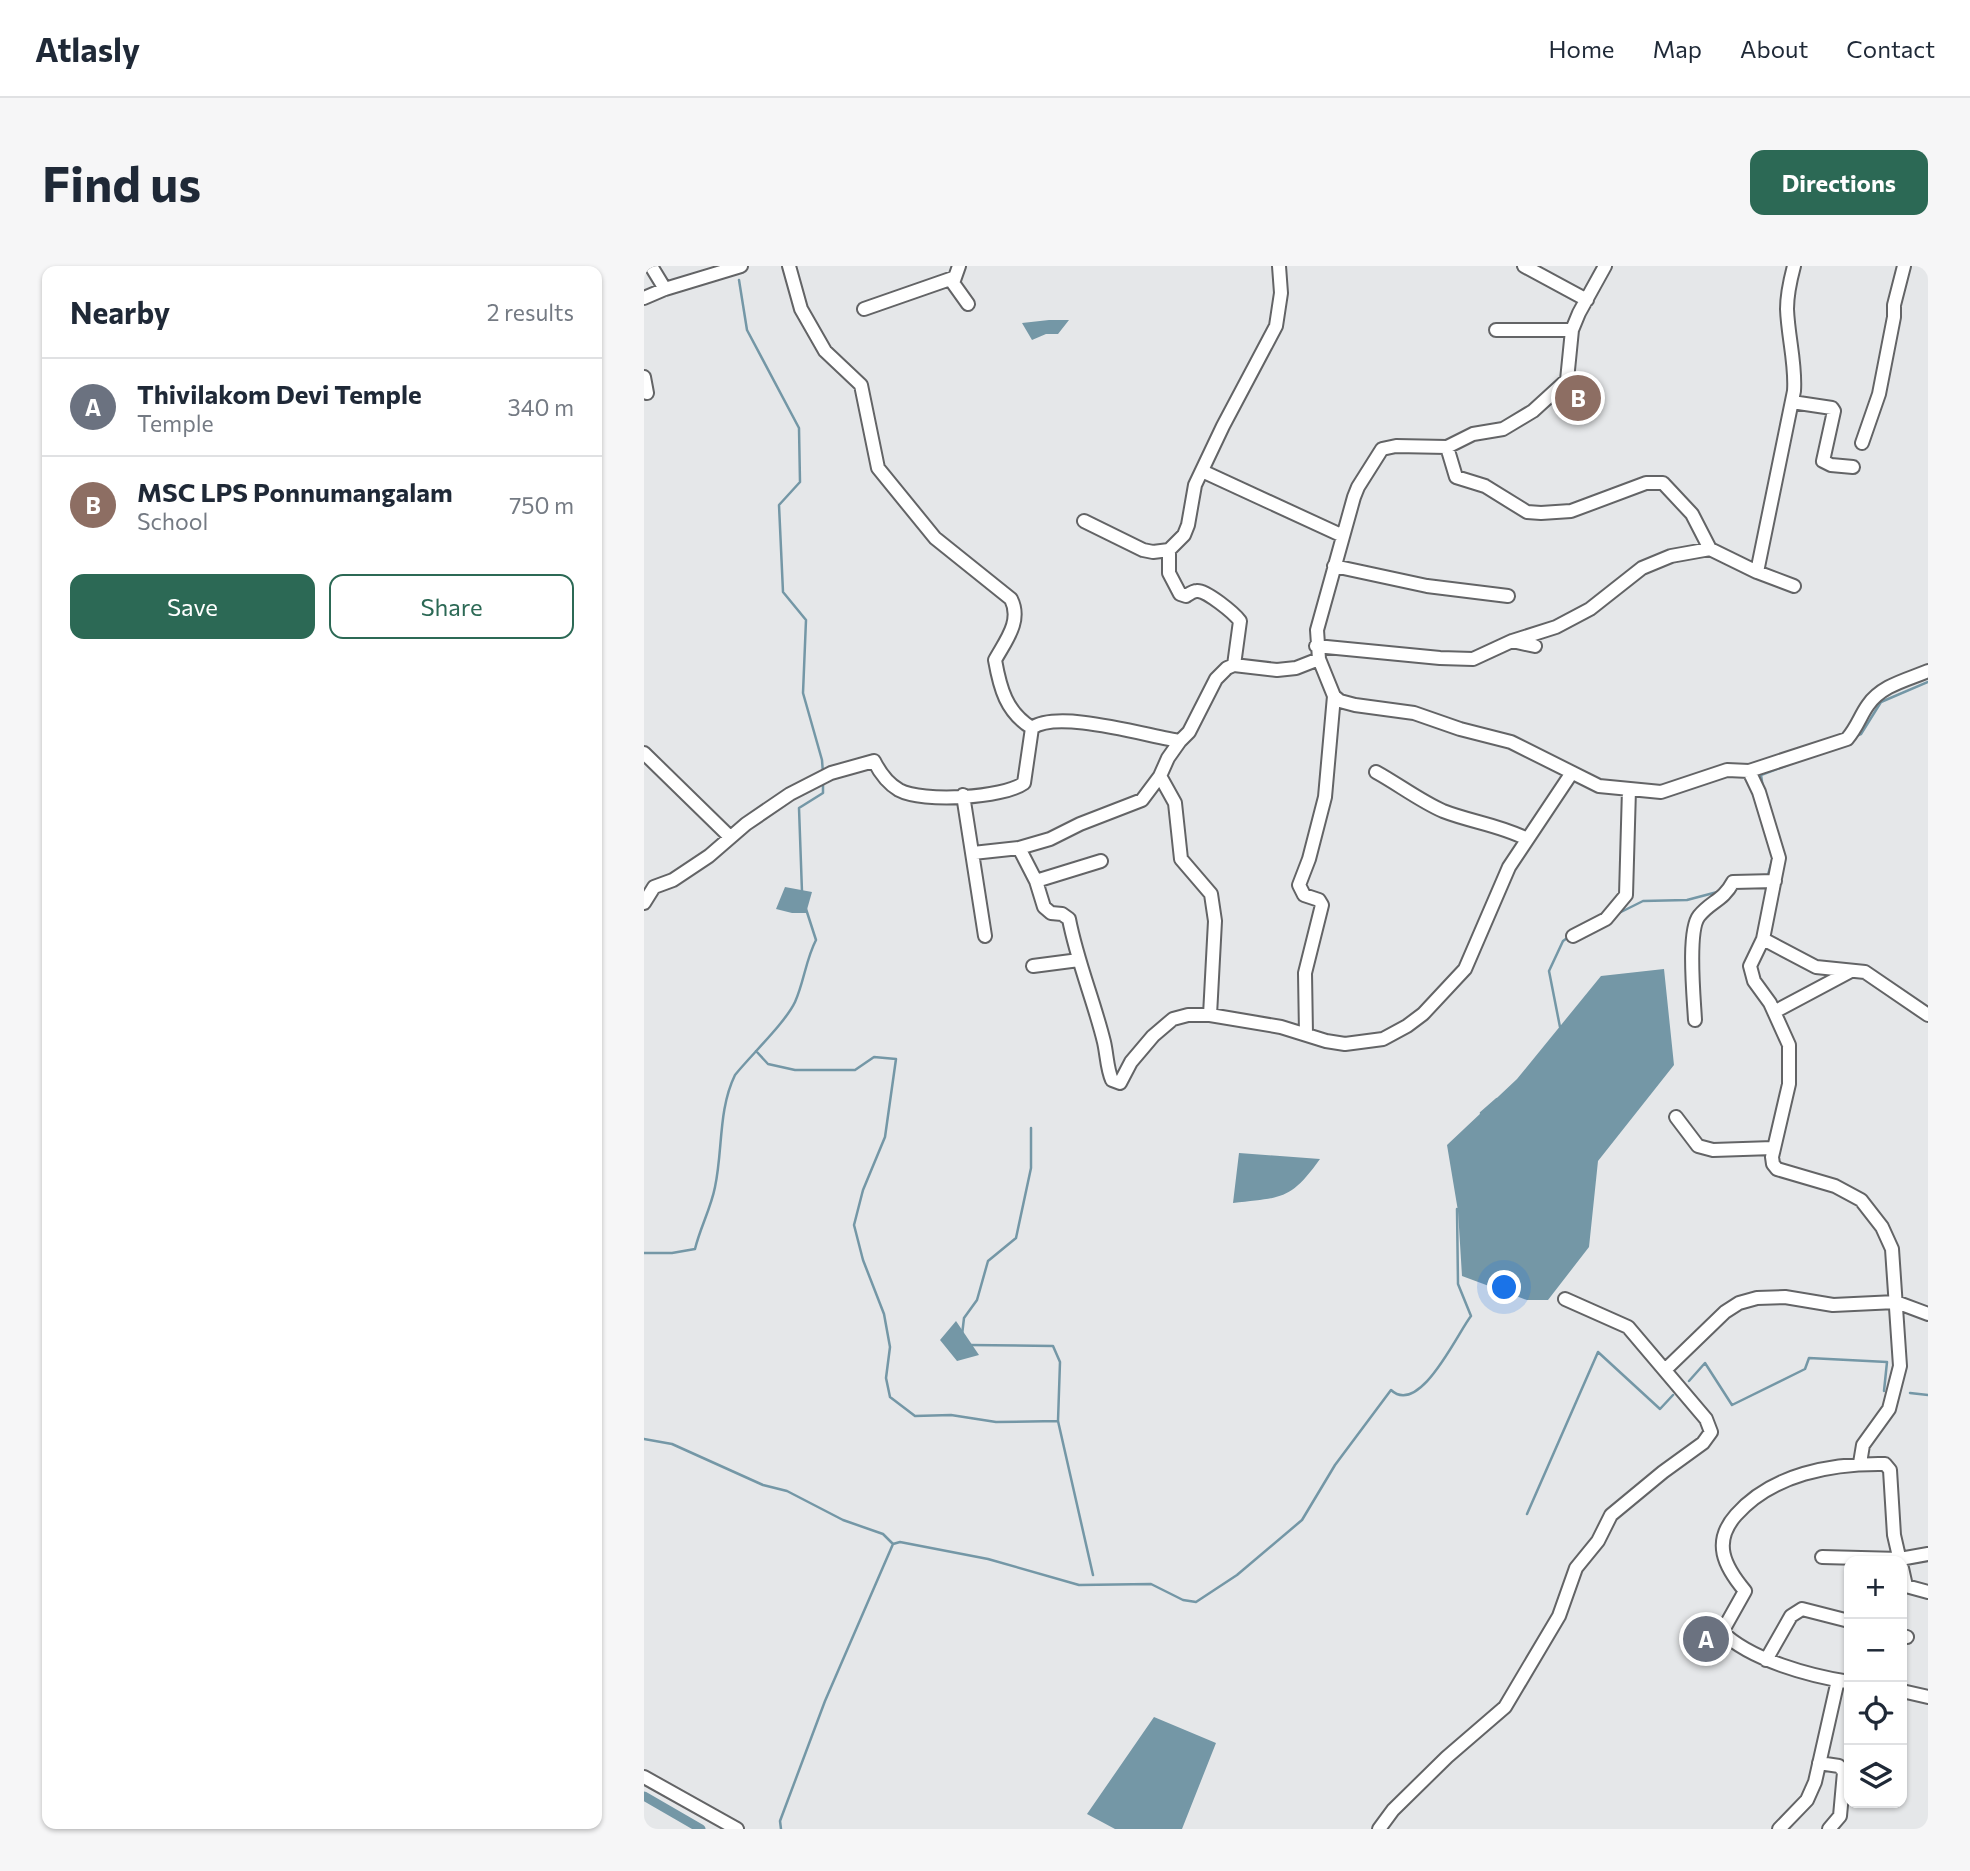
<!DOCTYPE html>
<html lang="en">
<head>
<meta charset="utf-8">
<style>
	body { margin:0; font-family:Commissioner,sans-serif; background:#f6f6f7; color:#1f2937 }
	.controls { position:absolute; right:21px; bottom:21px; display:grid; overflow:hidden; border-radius:14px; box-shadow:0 2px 5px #0004 }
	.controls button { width:63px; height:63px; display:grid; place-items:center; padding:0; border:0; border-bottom:2px solid #e0e1e3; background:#fff; color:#1f2937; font:35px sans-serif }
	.you { position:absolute; left:861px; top:1022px; width:24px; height:24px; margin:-18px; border:5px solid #fff; border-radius:50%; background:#1a73e8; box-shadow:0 0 0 10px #1a73e833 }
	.badge { display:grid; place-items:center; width:46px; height:46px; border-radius:50%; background:#2c6955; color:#fff; font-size:23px; font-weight:700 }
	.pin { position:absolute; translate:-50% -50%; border:4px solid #fff; box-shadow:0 2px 7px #0006 }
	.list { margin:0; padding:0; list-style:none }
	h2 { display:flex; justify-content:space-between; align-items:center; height:91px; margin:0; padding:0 28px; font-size:30px }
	h2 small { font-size:23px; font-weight:400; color:#747a83 }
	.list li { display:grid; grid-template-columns:46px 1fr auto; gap:21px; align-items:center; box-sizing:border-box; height:98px; padding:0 28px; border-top:2px solid #e0e1e3 }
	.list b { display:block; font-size:26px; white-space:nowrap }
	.list p { margin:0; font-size:23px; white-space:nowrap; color:#747a83 }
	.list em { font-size:23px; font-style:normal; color:#747a83 }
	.actions { display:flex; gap:14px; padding:21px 28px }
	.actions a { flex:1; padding:16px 0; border:2px solid #2c6955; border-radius:14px; text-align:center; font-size:24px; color:#2c6955 }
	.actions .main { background:#2c6955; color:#fff }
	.icon { flex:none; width:38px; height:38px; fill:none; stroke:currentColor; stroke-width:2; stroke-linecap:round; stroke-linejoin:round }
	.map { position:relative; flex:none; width:1284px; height:1563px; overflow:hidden; border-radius:14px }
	header { display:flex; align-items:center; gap:42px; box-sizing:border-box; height:98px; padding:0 35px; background:#fff; border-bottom:2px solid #e0e1e3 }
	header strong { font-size:33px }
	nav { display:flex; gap:38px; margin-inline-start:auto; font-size:24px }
	.intro { display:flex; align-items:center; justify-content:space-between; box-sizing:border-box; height:168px; padding:0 42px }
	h1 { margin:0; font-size:49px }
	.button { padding:18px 32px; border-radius:14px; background:#2c6955; color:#fff; font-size:24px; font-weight:700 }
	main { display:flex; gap:42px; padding:0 42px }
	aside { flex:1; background:#fff; border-radius:14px; box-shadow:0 2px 5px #0004 }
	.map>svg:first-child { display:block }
	.education { fill:#f0d5d8 }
	.water { fill:#7497a6 }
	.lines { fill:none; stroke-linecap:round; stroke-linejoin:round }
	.stream { stroke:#7497a6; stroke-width:2.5 }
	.canal { stroke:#7497a6; stroke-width:9 }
	.minor-casing { stroke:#636466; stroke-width:16 }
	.minor { stroke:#fff; stroke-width:12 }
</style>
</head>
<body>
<header>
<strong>Atlasly</strong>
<nav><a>Home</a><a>Map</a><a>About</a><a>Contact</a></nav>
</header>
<div class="intro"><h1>Find us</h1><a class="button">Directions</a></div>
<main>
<aside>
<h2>Nearby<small>2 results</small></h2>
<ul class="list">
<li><span class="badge" style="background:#6b7280">A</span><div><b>Thivilakom Devi Temple</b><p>Temple</p></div><em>340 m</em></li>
<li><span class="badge" style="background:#8d6e63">B</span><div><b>MSC LPS Ponnumangalam</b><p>School</p></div><em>750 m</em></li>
</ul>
<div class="actions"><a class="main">Save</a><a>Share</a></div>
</aside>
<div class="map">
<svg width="1284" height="1563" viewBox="0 0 1284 1563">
	<rect width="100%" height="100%" fill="#e5e7e9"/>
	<!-- education -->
	<path class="education" d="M939,112L952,142L930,152L917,122Z"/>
	<!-- water -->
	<path class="water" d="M405,54H425L414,68H402L388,74L378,57Z
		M141,621L168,626L162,647H148L132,643Z
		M1020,703L1030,799L954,895L945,981L904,1034H883L818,1010L814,945L803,879L873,813L957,710Z
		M595,887L676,893C646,935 638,931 589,937Z
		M312,1055L335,1089L313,1095L296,1074Z
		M510,1451L572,1477L538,1563H471L443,1548Z"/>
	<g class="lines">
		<!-- stream -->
		<path class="stream" d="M95,14L103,64L155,162L156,216L135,239L139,326L162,354L159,427L178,494L179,507
			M1212,470L1217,468L1237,436L1284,416
			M1119,522L1117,509L1144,499
			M1123,612L1129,591
			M158,626L155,542L179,527V517
			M973,648L999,635L1043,634L1077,625
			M916,761L905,705L919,675L926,670
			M112,785L124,798L151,804H211L230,791L252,793L241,871L219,924L210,959L219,994L240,1048L246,1081L242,1112L246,1131L271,1150L307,1149L352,1156L414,1155L449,1309
			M837,847L853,833
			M0,987H28L51,983C56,962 67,942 71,921C79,884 74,844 91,809C107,789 141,757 151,736C160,716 162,693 172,674L162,643
			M318,1069L320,1052L333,1034L344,995L372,972L387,902V862
			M325,1079L409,1080L416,1096L414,1155
			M1045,1115L1061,1097L1088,1139L1161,1103L1165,1092L1243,1096L1240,1125
			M1266,1127L1284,1129
			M0,1173L28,1178L119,1219L143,1225L199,1254L239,1268L249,1278
			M883,1248L954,1086L1016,1143L1029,1129
			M137,1563L136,1555L181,1435L249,1278L256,1276L344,1293L435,1319L507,1318L539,1334L552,1336L593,1309L658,1254L691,1199L747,1124C776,1151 814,1066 827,1050L814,1018L813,943"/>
		<!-- canal -->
		<path class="canal" d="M0,1530L57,1563"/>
		<!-- minor casing -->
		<g class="minor-casing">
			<path id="minor" d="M7,0L21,23
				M145,0L157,43L181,85L217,119L234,202L291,272L367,333C378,355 362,374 351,394C356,422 362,446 388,462
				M315,0L309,17L324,38
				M880,0L943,34
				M0,32L21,23L97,0
				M220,43L309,12
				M852,64H928
				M0,111L3,127
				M1148,136L1188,142L1190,145L1179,195L1187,199L1209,201
				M1218,177L1235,128L1250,51V39L1260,0
				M803,181L812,211L841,220L883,246L897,247L927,245L1002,217H1019L1048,248L1066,283
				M558,205L699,270
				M440,255L499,284L509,286L525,284L540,269L544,259L551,219L579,160L632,60L637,27L635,0
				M525,284V307L536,328L542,330C545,328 549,325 553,325C562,324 590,347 596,355L590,399
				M690,300L783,320L864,330
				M1113,306L1150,125C1152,98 1144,71 1143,43C1143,28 1146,15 1150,0
				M868,375L891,380
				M672,380L796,392L829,393L868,375L912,361L946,343L998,302L1027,290L1066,283L1113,306L1150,320
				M690,430L696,435L711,439L770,447L816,463L867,476L955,520L1017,526L1083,504L1105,505L1115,526L1135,592L1119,673L1172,701L1221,706L1284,749
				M0,487L86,571
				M1105,505L1203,473C1214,460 1216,450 1224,439C1238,419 1263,414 1284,405
				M732,506C754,518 776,535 799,545C827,556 856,559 883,573
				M516,510L531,537L537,593L567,628L571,655L566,749
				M319,529L341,670
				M375,582L392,615L400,641L407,647L418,648L425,653C433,695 450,735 460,776C463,789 463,803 468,814L476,817L487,796L509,770L529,753L544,749H566L637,761L682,775L701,778L739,773L763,760L779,748L821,703L865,601L927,508
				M329,587L375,582L406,573L436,558L498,534L516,510L524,492L536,475
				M392,615L457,595
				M0,637L10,621L29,614L65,590L102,558L146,528L187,507L230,495C236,507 243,517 255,524C279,537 359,532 380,517L388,462C414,443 503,470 536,475L545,466L572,413L583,402L590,399L633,404L652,402L675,393L673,364L710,231L714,221L738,183L752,180L803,181L829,168L859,163L889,145L923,114L928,64L935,47L961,0
				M929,670L962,653L982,629L985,523
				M1119,673L1106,700L1110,715L1126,737L1145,779V818L1128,891L1129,898L1133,903L1191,920L1217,934L1238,961L1248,983L1256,1100L1245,1143L1219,1179L1216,1197
				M389,700L435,694
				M1130,746L1207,705
				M1051,754C1050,733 1043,665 1055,650C1067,635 1079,635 1089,616L1131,615
				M662,768L661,707L678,639L675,634L660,629L655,619L665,593L681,531L690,430L675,393
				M1032,851L1054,880L1069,884L1129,882
				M1021,1104L1081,1046L1095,1037L1113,1032L1141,1031L1189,1039L1252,1036L1284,1048
				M1178,1291L1256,1293L1284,1288
				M1258,1302L1262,1320L1284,1326
				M1258,1370L1263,1371
				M1122,1394L1147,1350L1158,1343L1205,1355
				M1205,1416C1166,1410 1107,1394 1078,1366L1101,1325C1080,1300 1068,1276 1092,1249C1128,1208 1188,1197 1241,1198L1246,1204L1250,1269L1256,1295
				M1258,1425L1284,1431
				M1175,1497L1195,1500L1200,1506L1196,1550L1185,1563
				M0,1511L93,1563
				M735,1563L749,1544L803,1491L861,1441L915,1350L932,1302L954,1275L967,1249L1019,1206L1059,1177L1067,1166L1062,1153L984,1061L921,1033
				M1135,1563L1163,1534L1171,1516L1194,1414"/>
		</g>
		<!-- minor -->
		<use href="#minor" class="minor"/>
	</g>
</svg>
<div class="controls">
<button>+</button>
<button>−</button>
<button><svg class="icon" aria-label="locate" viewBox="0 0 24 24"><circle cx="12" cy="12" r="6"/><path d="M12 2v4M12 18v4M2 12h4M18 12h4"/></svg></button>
<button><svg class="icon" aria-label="layers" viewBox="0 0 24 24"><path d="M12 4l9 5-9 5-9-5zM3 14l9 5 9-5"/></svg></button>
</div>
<div class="you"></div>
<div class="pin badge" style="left:1062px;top:1373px;background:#6b7280">A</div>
<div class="pin badge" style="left:934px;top:132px;background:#8d6e63">B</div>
</div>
</main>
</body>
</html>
